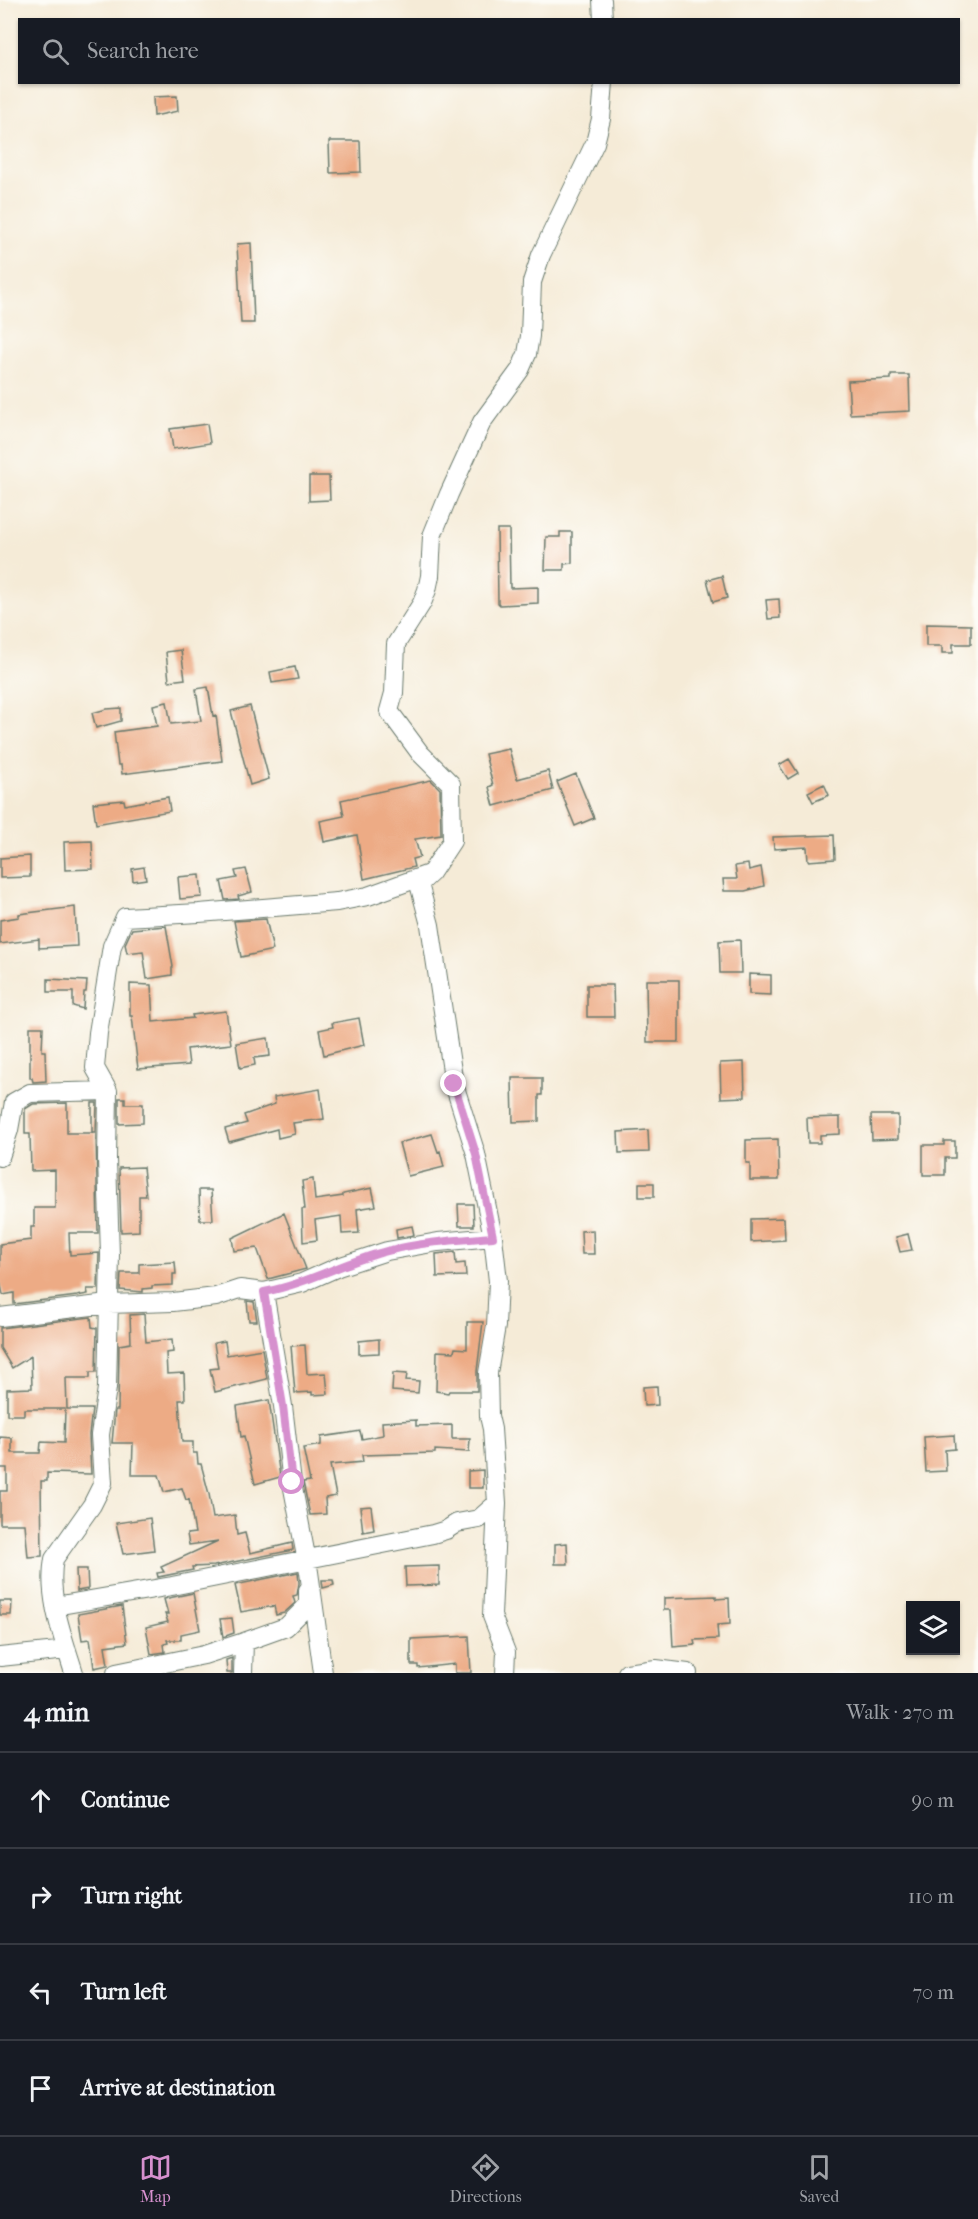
<!DOCTYPE html>
<html lang="en">
<head>
<meta charset="utf-8">
<style>
	body { margin:0; font-family:"IM FELL French Canon",serif; background:#242831; color:#f1f3f6 }
	.controls { position:absolute; right:18px; bottom:18px; display:grid; overflow:hidden; border-radius:0px; box-shadow:0 2px 4px #0004 }
	.controls button { width:54px; height:54px; display:grid; place-items:center; padding:0; border:0; border-bottom:2px solid #363941; background:#171b24; color:#f1f3f6; font:30px sans-serif }
	.stop { position:absolute; width:18px; height:18px; margin:-14px; border:4px solid #d690ce; border-radius:50%; background:#fff }
	.stop.end { background:#d690ce; border-color:#fff; box-shadow:0 2px 6px #0008 }
	.list { margin:0; padding:0; list-style:none }
	h2 { display:flex; justify-content:space-between; align-items:center; height:78px; margin:0; padding:0 24px; font-size:26px }
	h2 small { font-size:20px; font-weight:400; color:#9ea1a6 }
	.list li { display:grid; grid-template-columns:39px 1fr auto; gap:18px; align-items:center; box-sizing:border-box; height:96px; padding:0 24px; border-top:2px solid #363941 }
	.list b { display:block; font-size:22px; white-space:nowrap }
	.list em { font-size:20px; font-style:normal; color:#9ea1a6 }
	.icon { flex:none; width:33px; height:33px; fill:none; stroke:currentColor; stroke-width:2; stroke-linecap:round; stroke-linejoin:round }
	.map { position:relative; flex:none; width:978px; height:1673px; overflow:hidden }
	.search { position:absolute; background:#171b24; box-shadow:0 2px 4px #0004; left:18px; right:18px; top:18px; height:66px; display:flex; align-items:center; gap:15px; box-sizing:border-box; padding:0 21px; border-radius:0px; color:#9ea1a6; font-size:22px }
	.sheet { height:462px; background:#171b24 }
	nav { display:flex; justify-content:space-around; align-items:center; box-sizing:border-box; height:84px; border-top:2px solid #363941; background:#171b24; font-size:16px; color:#9ea1a6 }
	nav a { display:grid; justify-items:center; gap:3px }
	nav .on { color:#d690ce }
	.map>svg:first-child { display:block }
	.building { fill:#edab85 }
	.lines { fill:none; stroke-linecap:round; stroke-linejoin:round }
	.minor-casing { stroke:#6a7a6d; stroke-width:20 }
	.minor { stroke:#fff; stroke-width:18 }
	.route { stroke:#d690ce; stroke-width:8 }
</style>
</head>
<body>
<div class="map">
<svg width="978" height="1673" viewBox="0 0 978 1673">
	<rect width="100%" height="100%" fill="#fdfcf7"/>
	<filter id="ink" filterUnits="userSpaceOnUse"><feTurbulence type="fractalNoise" baseFrequency=".0167" numOctaves="2"/><feDisplacementMap in="SourceGraphic" scale="12" xChannelSelector="R" yChannelSelector="G"/><feConvolveMatrix kernelMatrix="1 2 1 2 8 2 1 2 1" color-interpolation-filters="sRGB"/></filter>
	<filter id="wash" filterUnits="userSpaceOnUse"><feTurbulence type="fractalNoise" baseFrequency=".008" numOctaves="4" result="noise"/><feDisplacementMap in="SourceGraphic" scale="24" xChannelSelector="R" yChannelSelector="G"/><feGaussianBlur stdDeviation="1.35" result="paint"/><feColorMatrix in="noise" values="0 0 0 0 0 0 0 0 0 0 0 0 0 0 0 0 0 1.4 0 .05"/><feComposite in="paint" operator="in"/></filter>
	<g filter="url(#wash)">
		<rect width="100%" height="100%" fill="#f5ebd7"/>
		<g id="blocks">
			<!-- building -->
			<path class="building" d="M177,96L178,111L154,116L153,97Z
				M329,141H360L361,172L330,173Z
				M251,243L254,323H241L237,244Z
				M891,375H909L910,411L850,414L848,381L891,379Z
				M207,424L210,443L173,449L170,429Z
				M309,476H329L330,500L309,501Z
				M497,529H509L510,588L538,587V603L500,605L498,603Z
				M560,532H572V563L564,564V570H545L546,537H560Z
				M722,576L727,598L713,602L707,580Z
				M779,599L780,618L768,619L766,600Z
				M926,624L971,625V644H953V653H942V646H926Z
				M181,650L185,679L169,681L166,652Z
				M295,667L298,679L272,683L270,672Z
				M208,687L213,716L216,715L222,761L122,774L121,765H118L114,732L157,726L153,705L167,702L171,724L201,721L196,689Z
				M250,706L269,779L250,785L231,711Z
				M121,708V721L96,728L92,713L107,709Z
				M509,749L517,779L548,771L553,790L494,806L489,787L493,785L485,754Z
				M789,759L798,773L788,779L779,765Z
				M576,774L594,818L575,826L557,782Z
				M431,780L440,789L441,835L415,839L420,857L412,859L414,867L364,879L357,835L324,842L320,821L344,816L341,800Z
				M824,784L829,795L813,802L808,792Z
				M168,797L170,811L96,824L93,803L124,800L125,805Z
				M834,835L835,859L808,861L807,847L774,849L773,837Z
				M92,841L93,869L65,870L64,842Z
				M30,856V877L0,878V858Z
				M748,864L749,870L761,867L764,886L745,891H724L723,879H737L735,866Z
				M144,867L146,879L133,881L132,869Z
				M246,869L252,892L238,896L239,899L225,900L221,881L237,878L235,871Z
				M200,875L202,897L180,899L178,877Z
				M75,907L77,946L39,948V939L0,944V920L19,917V914Z
				M266,919L273,950L241,957L234,921Z
				M166,926L173,967L172,968V975L147,979L143,951L127,953L125,944L132,929Z
				M740,940L741,973H720L719,941Z
				M749,974L771,975V995L749,994Z
				M48,979L87,981L86,992H84L83,1009L73,1006V992H48Z
				M646,980H679V1042H647Z
				M130,984L151,985L153,1022L193,1018L192,1015L226,1011L231,1044L187,1049L189,1065L138,1069L132,1016H130Z
				M587,985H613L614,1017H587Z
				M359,1018L364,1045L324,1055L319,1030L333,1027L332,1023Z
				M30,1027H43L42,1051H45L46,1081L33,1082L32,1078H30Z
				M268,1038L270,1056L254,1058L255,1065L240,1068L236,1043Z
				M744,1062L745,1097L721,1098L720,1063Z
				M512,1078H542V1095H539V1121L513,1122Z
				M320,1089L324,1119L293,1123L295,1134L278,1138L277,1129L229,1142L225,1129L247,1123L244,1115L275,1104L274,1097Z
				M119,1098H125V1104H143V1123L119,1124Z
				M67,1103V1133H96L98,1233H69L70,1255L99,1253L98,1289H87L88,1294L77,1296L14,1304V1293L3,1295L0,1281V1244L31,1240V1227H34V1208H55V1170L31,1171L30,1134H25V1109L33,1104Z
				M92,1103H97L96,1132H92Z
				M871,1115H898V1139L872,1140Z
				M840,1117V1134L820,1135V1143H808L807,1118Z
				M648,1130L649,1152L619,1153L618,1132Z
				M432,1134L438,1152L440,1151L444,1167L408,1176L399,1143Z
				M778,1139L779,1180H750V1163H746V1140Z
				M944,1141H955V1158H945V1175H923V1145H944Z
				M143,1167L146,1196H139V1231L121,1232L119,1168Z
				M313,1179L315,1200L343,1196V1194L372,1188L376,1206L357,1209L359,1233L342,1234L341,1216L315,1220L317,1240L303,1242L302,1209H305L302,1181Z
				M639,1183H654V1197H639Z
				M199,1190H211L213,1220H200Z
				M458,1204H473L474,1226H459Z
				M284,1213L306,1269L268,1279L257,1248L234,1251L232,1238Z
				M784,1218L785,1240L751,1242V1219Z
				M412,1226L414,1235L397,1238L396,1229Z
				M593,1230L594,1254H582L581,1231Z
				M908,1234L912,1250L900,1252L896,1237Z
				M455,1252L456,1264L465,1263L466,1276L437,1277L436,1254Z
				M175,1262L176,1274H173V1285L152,1286V1288L143,1289V1292L120,1290L121,1273H139V1264Z
				M247,1301L254,1302L257,1321H249Z
				M144,1314L146,1342L172,1339L173,1352L166,1353L167,1374L184,1373L185,1400H179L182,1442H193V1453H197L198,1464H201L209,1494L213,1518L235,1515L237,1535L245,1533L250,1553L292,1543L293,1550L214,1566L192,1567L193,1570L158,1577L157,1573L164,1572L161,1567L218,1541L189,1545L187,1534L195,1533L189,1499L186,1500L182,1488L164,1492L159,1475H132L133,1443H112L115,1410H118L119,1345L131,1343L130,1315Z
				M91,1317L92,1327L97,1328L96,1372H90V1378H66L67,1409H92L89,1435L91,1474L47,1473V1481H41L42,1556L28,1557L25,1524H0V1491H7V1468H0V1437L12,1438V1453H40L41,1442L64,1443L65,1409H24V1415H7V1389L32,1388L31,1356L12,1368L0,1348V1328Z
				M467,1322H483L477,1371V1391H449L448,1393L436,1391L437,1351L454,1352L455,1348L467,1349Z
				M379,1339V1353L359,1354V1341Z
				M225,1341L227,1355L262,1349L267,1379L215,1392L210,1369L218,1368L214,1343Z
				M305,1345L307,1374L326,1373L328,1394L312,1395V1392L295,1393L291,1346Z
				M393,1373L407,1374L406,1380L419,1381L418,1393L392,1391Z
				M657,1386L658,1405L644,1406L643,1387Z
				M269,1400L280,1477L255,1484L244,1436L241,1437L237,1406Z
				M416,1420V1426L452,1425V1439H470L469,1452L435,1450V1453L362,1455L363,1462L330,1465L336,1496L325,1498L326,1514L310,1515L303,1482L310,1481L303,1448L321,1445V1437L349,1433L360,1431L362,1439L383,1435L382,1422Z
				M954,1435L955,1449L945,1450L946,1471L926,1472L924,1437Z
				M483,1470V1488H468V1471Z
				M371,1506L374,1530L363,1532L360,1507Z
				M150,1518L154,1550L123,1554L116,1523Z
				M567,1543L568,1564H555V1544Z
				M439,1566V1585L406,1586L405,1567Z
				M76,1569H87L88,1589L77,1591Z
				M298,1572L299,1583L297,1595L293,1596L295,1603L284,1613L276,1615L274,1606L241,1612L235,1585Z
				M322,1580H333L334,1585L323,1588Z
				M193,1593L200,1630L181,1634V1640H167L168,1643L164,1644L165,1652L151,1654L146,1627L168,1622L165,1614H168L164,1599Z
				M716,1596V1599L729,1598L730,1624L717,1625L718,1639L694,1640L695,1645L673,1647L671,1610H664V1598Z
				M0,1601H12L11,1615H0Z
				M122,1606L127,1643L105,1646L108,1665L94,1668L90,1639L82,1640L78,1614Z
				M232,1618L234,1633L223,1637L220,1619Z
				M469,1636L471,1673H455V1664L418,1668V1665H411V1639Z
				M232,1658V1673H227L226,1660Z"/>
		</g>
	</g>
	<g filter="url(#ink)">
		<use href="#blocks" fill-opacity="0" stroke="#6a7a6d" stroke-width="1.5"/>
		<g class="lines">
			<!-- minor casing -->
			<g class="minor-casing">
				<path id="minor" d="M602,0L603,20
					M0,1157L9,1130L14,1102L30,1093L108,1091
					M264,1292L283,1406L292,1483L309,1572L323,1673
					M0,1317L108,1304L173,1302L216,1297L240,1289L264,1292L302,1283L338,1267L387,1251L438,1242L493,1237
					M55,1606L172,1586L433,1534L446,1530L457,1523L479,1519L497,1503
					M0,1657L67,1650
					M74,1673C63,1637 47,1596 54,1559L92,1505L103,1483L100,1435L107,1388L110,1255L107,1159L108,1091L95,1068L98,1033L112,946L125,917L199,913L337,902L368,896L429,874
					M116,1673L204,1655L244,1642L286,1627L308,1605V1590
					M243,1673L244,1642
					M505,1673L506,1652L492,1616L497,1503L492,1429L489,1416L488,1373L496,1326L498,1281L493,1237L476,1154L454,1084L430,925L419,884L431,873L452,841L451,784L420,753L389,711L394,693L396,644L422,603L427,590L430,576L432,536L449,494L482,422L520,370L527,354L530,336L532,282L541,255L595,143L601,119L604,82
					M627,1673L656,1669L688,1673"/>
			</g>
			<!-- minor -->
			<use href="#minor" class="minor"/>
		</g>
	</g>
	<g class="lines" filter="url(#ink)">
		<!-- route -->
		<path class="route" d="M292,1482L283,1406L264,1292C307,1284 344,1262 387,1251C421,1242 458,1240 493,1237L476,1154L454,1084"/>
	</g>
</svg>
<div class="controls">
<button><svg class="icon" aria-label="layers" viewBox="0 0 24 24"><path d="M12 4l9 5-9 5-9-5zM3 14l9 5 9-5"/></svg></button>
</div>
<div class="stop" style="left:292px;top:1482px"></div>
<div class="stop end" style="left:454px;top:1084px"></div>
<div class="search"><svg class="icon" aria-label="search" viewBox="0 0 24 24"><circle cx="10" cy="10" r="6"/><path d="M15 15l6 6"/></svg>Search here</div>
</div>
<section class="sheet">
<h2>4 min<small>Walk · 270 m</small></h2>
<ul class="list">
<li><svg class="icon" aria-label="ahead" viewBox="0 0 24 24"><path d="M12 20V5M6 11l6-6 6 6"/></svg><div><b>Continue</b></div><em>90 m</em></li>
<li><svg class="icon" aria-label="right" viewBox="0 0 24 24"><path d="M7 20v-9h11M14 6l5 5-5 5"/></svg><div><b>Turn right</b></div><em>110 m</em></li>
<li><svg class="icon" aria-label="left" viewBox="0 0 24 24"><path d="M17 20v-9H6M10 6l-5 5 5 5"/></svg><div><b>Turn left</b></div><em>70 m</em></li>
<li><svg class="icon" aria-label="arrive" viewBox="0 0 24 24"><path d="M6 21V4h12l-3 4 3 4H6"/></svg><div><b>Arrive at destination</b></div></li>
</ul>
</section>
<nav>
<a class="on"><svg class="icon" aria-label="map" viewBox="0 0 24 24"><path d="M3 6l6-2 6 2 6-2v14l-6 2-6-2-6 2zM9 4v14M15 6v14"/></svg>Map</a>
<a><svg class="icon" aria-label="directions" viewBox="0 0 24 24"><path d="M12 3l9 9-9 9-9-9zM9 14v-3h6M13 9l2 2-2 2"/></svg>Directions</a>
<a><svg class="icon" aria-label="saved" viewBox="0 0 24 24"><path d="M7 4h10v16l-5-4-5 4z"/></svg>Saved</a>
</nav>
</body>
</html>
